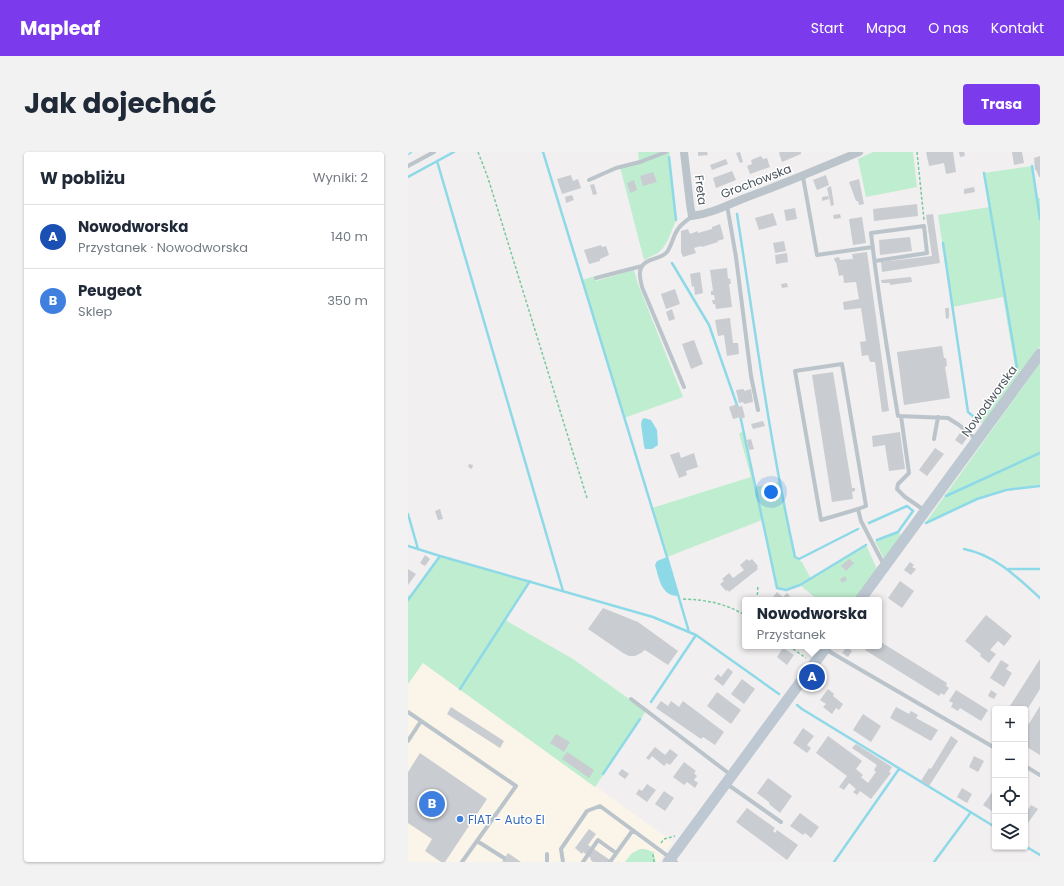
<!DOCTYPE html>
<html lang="pl">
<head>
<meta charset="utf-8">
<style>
	body { margin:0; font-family:Poppins,sans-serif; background:#f2f2f3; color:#1f2937 }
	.controls { position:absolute; right:12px; bottom:12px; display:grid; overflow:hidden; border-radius:4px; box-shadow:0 1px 3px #0004 }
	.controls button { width:36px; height:36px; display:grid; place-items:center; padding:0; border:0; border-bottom:1px solid #e0e1e3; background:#fff; color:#1f2937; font:20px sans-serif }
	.you { position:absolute; left:363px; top:340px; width:14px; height:14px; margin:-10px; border:3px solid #fff; border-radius:50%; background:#1a73e8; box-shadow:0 0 0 6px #1a73e833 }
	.badge { display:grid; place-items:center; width:26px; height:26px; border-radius:50%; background:#7c3aed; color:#fff; font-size:13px; font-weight:700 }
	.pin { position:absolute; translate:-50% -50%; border:2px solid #fff; box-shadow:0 1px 4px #0006 }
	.popup { position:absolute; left:334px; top:445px; width:140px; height:52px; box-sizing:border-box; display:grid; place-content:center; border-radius:4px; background:#fff; filter:drop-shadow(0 1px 3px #0005); font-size:13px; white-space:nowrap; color:#747a83 }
	.popup b { font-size:15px; color:#1f2937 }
	.popup::after { content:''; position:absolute; left:50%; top:100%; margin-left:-8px; border:8px solid transparent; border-top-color:#fff }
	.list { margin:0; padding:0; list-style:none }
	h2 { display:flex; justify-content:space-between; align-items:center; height:52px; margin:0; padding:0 16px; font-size:17px }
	h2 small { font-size:13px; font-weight:400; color:#747a83 }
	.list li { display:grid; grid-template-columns:26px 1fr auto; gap:12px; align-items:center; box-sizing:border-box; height:64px; padding:0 16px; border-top:1px solid #e0e1e3 }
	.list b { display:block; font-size:15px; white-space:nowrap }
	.list p { margin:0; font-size:13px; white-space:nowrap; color:#747a83 }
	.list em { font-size:13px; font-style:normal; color:#747a83 }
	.icon { flex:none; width:22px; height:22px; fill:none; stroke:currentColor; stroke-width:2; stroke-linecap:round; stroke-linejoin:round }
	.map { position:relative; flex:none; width:632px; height:710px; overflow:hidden; border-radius:4px }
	header { display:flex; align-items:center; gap:24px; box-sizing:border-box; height:56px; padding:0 20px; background:#7c3aed; color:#fff }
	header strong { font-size:19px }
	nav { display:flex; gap:22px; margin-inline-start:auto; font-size:14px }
	.intro { display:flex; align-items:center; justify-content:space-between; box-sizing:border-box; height:96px; padding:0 24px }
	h1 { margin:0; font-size:28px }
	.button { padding:10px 18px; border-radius:4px; background:#7c3aed; color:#fff; font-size:14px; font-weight:700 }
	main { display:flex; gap:24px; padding:0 24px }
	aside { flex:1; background:#fff; border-radius:4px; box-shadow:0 1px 3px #0004 }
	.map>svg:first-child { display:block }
	.commercial { fill:#fbf5e9 }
	.green { fill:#bfedcf }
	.water { fill:#8ed9e8 }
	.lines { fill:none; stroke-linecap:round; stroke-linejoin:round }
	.stream { stroke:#8ed9e8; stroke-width:2.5 }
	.building { fill:#c9ccd1 }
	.path { stroke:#79c99e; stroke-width:1.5; stroke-dasharray:3 2; stroke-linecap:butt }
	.lane { stroke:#bbc4cb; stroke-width:4 }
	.street { stroke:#bbc4cb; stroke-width:8 }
	.secondary { stroke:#bdc8d2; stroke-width:11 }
	.shop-dot { fill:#3f7fe0; stroke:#fff; stroke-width:1.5 }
	.labels { text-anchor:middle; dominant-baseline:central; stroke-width:3; stroke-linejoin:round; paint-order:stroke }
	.street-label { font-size:12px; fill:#48535b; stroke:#fff }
	.shop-label { font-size:12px; fill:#366cbe; stroke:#fff; text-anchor:start }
</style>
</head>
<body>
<header>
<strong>Mapleaf</strong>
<nav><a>Start</a><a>Mapa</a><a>O nas</a><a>Kontakt</a></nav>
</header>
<div class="intro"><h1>Jak dojechać</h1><a class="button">Trasa</a></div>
<main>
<aside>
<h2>W pobliżu<small>Wyniki: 2</small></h2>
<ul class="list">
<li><span class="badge" style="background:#1a4fb4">A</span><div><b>Nowodworska</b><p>Przystanek · Nowodworska</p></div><em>140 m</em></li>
<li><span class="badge" style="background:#3f7fe0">B</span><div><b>Peugeot</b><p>Sklep</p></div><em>350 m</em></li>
</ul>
</aside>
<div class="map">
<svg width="632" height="710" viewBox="0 0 632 710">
	<rect width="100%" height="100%" fill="#f1efef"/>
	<!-- commercial -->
	<path class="commercial" d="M15,511L265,690L251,710H0V532Z"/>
	<!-- green -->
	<path class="green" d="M230,0H262L261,5L268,68L260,88L255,96L250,101L236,108L212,15L231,10Z
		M465,0H505L509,35L458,45L450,7Z
		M624,14L629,46H632V194L575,272L571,269L608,221L595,145L544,155L530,63L582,55L576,21Z
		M226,118L230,132L275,245L216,266L174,128L187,124L188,129Z
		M632,211V333L597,337L568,347L518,370Z
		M335,280L347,335L372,330L387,405L394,410L403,427L458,393L469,417L446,448H410L392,433L378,438L369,436L354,368L259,405L244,356L343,325L331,281Z
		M490,380L493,383L476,407L467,389Z
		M32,404L122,429L97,468L165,507L238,559L187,635L15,511L0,532V443L3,444Z
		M232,697H237L245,700L248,710H217L224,701Z"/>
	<!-- water -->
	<path class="water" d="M236,266L243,268L249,278L250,293L244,297H237L236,294L233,272L234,268Z
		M259,405L270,444C253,444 251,426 247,413L249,409Z"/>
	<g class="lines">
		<!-- stream -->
		<path class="stream" d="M135,0L259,405L281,480
			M0,2L3,0
			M261,5L268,68
			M29,9L155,439
			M624,14L632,67
			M576,21L609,215
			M0,25L46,0
			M329,62C347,177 362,292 387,405L391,407L450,377
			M535,91L560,260L571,269
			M264,111L301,173L330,256
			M332,263L369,436L378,438L392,433L458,393
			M538,344L632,301
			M0,362L10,397
			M461,371L499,354L505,359L490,380L469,388
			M518,371L569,347L598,338L632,334
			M0,394L32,404L0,448
			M556,397C587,403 609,425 632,446
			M32,404L245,465L288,483L371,542
			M601,417H632
			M52,537L122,429
			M243,550L288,483
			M389,553L394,557L587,675
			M195,622L232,567
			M617,694L632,703
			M426,710L491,617
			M526,710L563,660"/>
	</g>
	<!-- building -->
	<path class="building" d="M290,0H299L300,3L290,4Z
		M332,0L335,10L332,11L328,1Z
		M372,0H393V2L374,10L371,1Z
		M518,0H545L548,20L538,22L536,11L521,14Z
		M551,0H556L557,4L552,5Z
		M604,0H614L616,11L606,13Z
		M353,4L355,7L359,6L362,15L342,22L339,14L344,12L343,8Z
		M632,4V25H631L628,18H627L626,6Z
		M318,7L320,12L304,18L302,13Z
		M324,19L328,28L308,36L305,26Z
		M245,20L249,30L235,34L232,24Z
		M163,23L165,29L170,27L173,36L154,42L149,27Z
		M418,23L421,33L409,38L405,28Z
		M451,27L456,52L451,53L450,49H448L441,30Z
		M226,28L229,38L222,41L219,31Z
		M186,32L189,42L185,43L182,33Z
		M423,34L426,53L423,54L419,36Z
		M566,35L567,40L556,42V37Z
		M164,43L166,48L158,51L157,45Z
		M420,44L421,47L414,49V45Z
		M509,52L510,64L466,69L465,57Z
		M387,56L389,67L378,69L376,58Z
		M365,61L369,73L351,78L347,66Z
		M432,62L433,66L426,67L425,63Z
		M525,62L532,111L474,120L473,110L524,104L518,63Z
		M454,65L458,91L445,93L441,67Z
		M312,72L316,87L309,89L310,90L294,95L293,94L286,96L288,101L275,105L273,100V79L280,77L282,82L290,79V81L304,77V75Z
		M502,85L504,99L472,103L471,88Z
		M376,89L378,99L367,101L365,91Z
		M193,93L194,95L198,94L201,103L192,107V109L181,112L176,98Z
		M459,100L481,259L474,260L467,210H462L460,203L454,204L452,190L458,189L453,156L436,158L435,150L451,147L448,130L436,131L435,123L431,124L428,110H427L426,106L431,105L432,108L445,107L444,102Z
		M379,101L380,110L368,112L367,103Z
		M319,116L320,127L322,126L323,132H321L324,155L308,157L307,152H305L304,148H307L306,143H303V139H305L302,118Z
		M292,120L295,141L287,143L286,134L284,135L282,122Z
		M503,125L504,130L482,133V131H474L473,128Z
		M379,131L380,135L374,136L373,132Z
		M267,137L272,152L258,157L253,142Z
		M537,156H541V166L538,167Z
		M264,157L267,167L261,169L258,160Z
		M322,166L325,191H330L331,202L319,204L316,183L310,184L307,168Z
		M286,188L295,212L283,217L274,192Z
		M534,194L536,206H538L539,214L537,215L542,246L496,253L489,200Z
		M425,220L444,336H447V339L444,340L445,347L424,350L404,223Z
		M336,237V239L343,237L345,250L336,252L335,250L331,251L328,238Z
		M329,252L330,255L334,254L337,265L333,267L332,265L325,267L321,255Z
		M355,269L357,274L345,277L343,272Z
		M492,280L497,317L481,319L477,293L465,295L464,284Z
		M552,281L559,286L554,293L547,288Z
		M343,287L346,297L341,298L339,288Z
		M527,296L536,302L519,324L511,318Z
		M271,300L273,306L286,301L290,315L278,319L279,323L271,326L262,303Z
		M61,312L65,313L64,317L60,315Z
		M32,357L35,367L30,368L27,359Z
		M17,403L22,407L17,414L12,411Z
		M339,407L341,409L344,407L350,414L349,416L350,417L321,440L320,438L318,439L312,432L316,429L314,427L321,421L325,426L336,418L332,413Z
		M441,407L446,411L438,419L433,414Z
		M502,410L506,413L504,415L508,417L503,423L496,418Z
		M0,417L8,422L0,433Z
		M437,424L439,428L434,431L432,427Z
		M492,429L506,439L494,456L480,446Z
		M369,440L375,445L379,441L382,444L379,446L381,448H367L364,446Z
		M195,456L230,470L270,499L260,513L237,498L233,501L227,504H221L215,501L180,477Z
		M578,463L604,484L596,494L590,489L582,498L588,502L581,511L572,504L573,502L557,489Z
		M471,489L539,531L538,534L541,536L536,543L533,541L531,544L457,498L460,494H471Z
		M439,495L444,499L440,505L434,501Z
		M375,496L386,503L379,513L369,505Z
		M632,507V537L617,561V557H600Z
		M593,508L601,513L598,517L604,521L596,535L582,526Z
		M320,516L325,520L315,534L306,527L310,522L313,525Z
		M334,527L347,537L336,552L323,542Z
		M420,537L426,542L425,544L435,552L431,558L428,556L424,562L415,555L418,552L412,548Z
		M548,538L580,558L573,569L552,556L550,559L543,555L545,551L541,549Z
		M583,538L589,542L586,547L580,544Z
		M309,540L333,558L323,572L299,554Z
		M253,549L260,554L263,549L271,555L275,549L316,580L307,593L295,585L293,587L248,556Z
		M632,554V603L617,594V578Z
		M43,555L96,589L92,596L39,562Z
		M488,555L501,562L503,559L510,563L508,566L530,578L523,589L482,566Z
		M455,562L473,574L463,590L445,578Z
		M395,576L406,584L399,593L403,596L399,601L385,591Z
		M148,582L162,590L156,600L142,591Z
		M420,584L454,609L448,617L455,623L453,625L460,631L468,620L466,618L469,613L444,596L448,592L484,615L481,620L483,621L463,647L452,639L449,643L445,640L448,637L441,631L436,638L431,635L439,624L408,601Z
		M543,584L550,589L521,634L513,629L521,616L523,617Z
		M247,595L257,603L262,597L270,603L262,613L259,611L256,614L244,604L241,608L238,606Z
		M159,600L186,618L181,626L154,607Z
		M12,601L79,647L37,710H33L17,699L24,687L0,671V620Z
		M566,604L576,609L570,620L561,615Z
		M276,610L288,619L286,621L289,624L286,628L290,631L287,636L279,630L276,633L265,625Z
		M214,617L221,622L217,627L210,622Z
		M360,626L384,644L372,661L361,652L362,651L349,641Z
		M239,632L248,638L239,650L228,642L231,637L234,639Z
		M554,636L564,642L559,651L549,645Z
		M256,639L266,646L257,659L247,652Z
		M585,639L587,640V655L584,659L575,653Z
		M623,653L630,657L617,675V662Z
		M339,656L367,676L365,679L367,681L369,678L390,693L379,708L328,670Z
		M392,661L411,675L403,686L397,681L395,683L382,674Z
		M181,677L188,682L180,693L205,710H185L182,707L183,706L175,700L174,702L167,696Z
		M100,701L113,710H94Z"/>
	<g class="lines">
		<!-- path -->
		<path class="path" d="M70,0L80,26L179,346
			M509,0L516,68
			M275,447C299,448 316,451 337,463
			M349,448L350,433
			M381,494L398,506
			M253,691L256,687L267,684
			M246,710L245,702L246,700"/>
		<!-- lane -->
		<path class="lane" d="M0,14L26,0
			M395,25L409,103L465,95
			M181,28L208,16L232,10L258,0
			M319,53L328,105L343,224L350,258
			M467,109L519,101L516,74L463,81C470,142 480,204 490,264L540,266L551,273L569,288
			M188,126L234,114
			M276,235L234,135C233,129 230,122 233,116C237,106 252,108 259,100C264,93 265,84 270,77C273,72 280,68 284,64
			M493,264L501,321L490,332L489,337L497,345L516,358
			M526,287L530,265
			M450,357L413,368L387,219L434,212L458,354L450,357L453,369L476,413
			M417,497L587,596
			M223,547L323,623
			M0,560L108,634L54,710
			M0,589L13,569
			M617,614L632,623
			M319,632L373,670
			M69,689L96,706
			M139,702V710
			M155,710L153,697L179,659L192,654L268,710
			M175,710L190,688L208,701
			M202,710L225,678"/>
		<!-- street -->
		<path class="street" d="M276,0L282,52L284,64C303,62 319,53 337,46C375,32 413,16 451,0"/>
		<!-- secondary -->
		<path class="secondary" d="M452,448L632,202
			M260,710L419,494"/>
	</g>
	<!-- markers -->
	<circle class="shop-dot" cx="52" cy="667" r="4"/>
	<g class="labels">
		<!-- street labels -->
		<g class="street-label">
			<text transform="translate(348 29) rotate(-21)">Grochowska</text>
			<text transform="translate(293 38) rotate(83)">Freta</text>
			<text transform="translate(581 249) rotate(-54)">Nowodworska</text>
		</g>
		<!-- shop labels -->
		<g class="shop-label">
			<text x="60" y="667">FIAT - Auto El</text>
		</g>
	</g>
</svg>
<div class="controls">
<button>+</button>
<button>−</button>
<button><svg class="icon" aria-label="locate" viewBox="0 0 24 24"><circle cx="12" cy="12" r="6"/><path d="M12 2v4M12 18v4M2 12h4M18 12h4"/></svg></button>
<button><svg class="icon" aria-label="layers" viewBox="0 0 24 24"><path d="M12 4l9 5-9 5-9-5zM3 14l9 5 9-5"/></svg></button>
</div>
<div class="you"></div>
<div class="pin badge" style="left:404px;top:525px;background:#1a4fb4">A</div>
<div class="popup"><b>Nowodworska</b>Przystanek</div>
<div class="pin badge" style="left:24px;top:652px;background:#3f7fe0">B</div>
</div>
</main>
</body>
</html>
